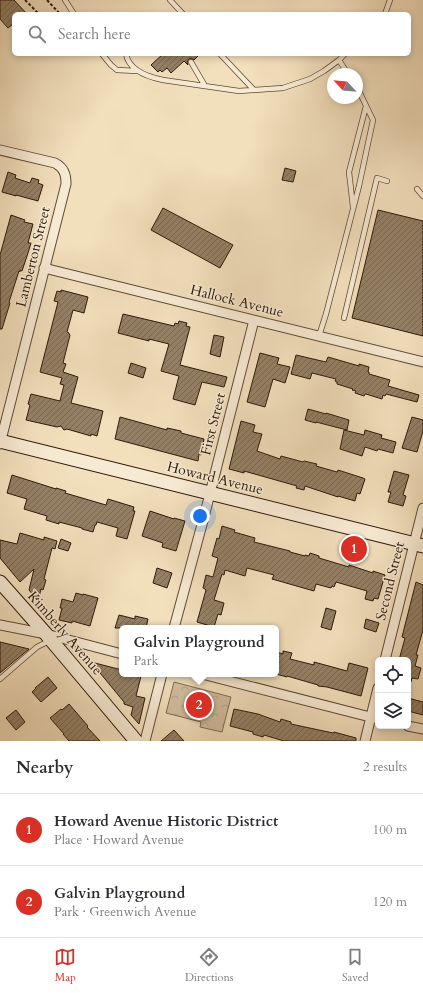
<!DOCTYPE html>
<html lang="en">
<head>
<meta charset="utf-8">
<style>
	body { margin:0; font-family:Cardo,serif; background:#f7f7f7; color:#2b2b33 }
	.controls { position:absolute; right:12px; bottom:12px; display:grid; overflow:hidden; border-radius:6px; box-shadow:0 2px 6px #0003 }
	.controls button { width:36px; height:36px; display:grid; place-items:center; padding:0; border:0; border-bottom:1px solid #e1e1e2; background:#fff; color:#2b2b33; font:20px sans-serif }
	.compass { position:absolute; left:327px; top:68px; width:36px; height:36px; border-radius:50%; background:#fff; box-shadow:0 2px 6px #0003; rotate:296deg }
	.you { position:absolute; left:200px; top:516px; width:14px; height:14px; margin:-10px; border:3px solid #fff; border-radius:50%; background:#1a73e8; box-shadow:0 0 0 6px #1a73e833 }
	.badge { display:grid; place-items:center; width:26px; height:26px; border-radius:50%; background:#d93025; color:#fff; font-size:13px; font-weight:700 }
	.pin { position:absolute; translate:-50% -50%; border:2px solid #fff; box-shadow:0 1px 4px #0006 }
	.popup { position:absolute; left:119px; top:625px; width:160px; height:52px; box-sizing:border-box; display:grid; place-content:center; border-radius:6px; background:#fff; filter:drop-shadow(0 1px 3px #0005); font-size:13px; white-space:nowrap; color:#7c7c81 }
	.popup b { font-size:15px; color:#2b2b33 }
	.popup::after { content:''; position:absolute; left:50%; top:100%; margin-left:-8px; border:8px solid transparent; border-top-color:#fff }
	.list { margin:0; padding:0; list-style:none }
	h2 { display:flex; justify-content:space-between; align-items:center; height:52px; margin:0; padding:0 16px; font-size:17px }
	h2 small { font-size:13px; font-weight:400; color:#7c7c81 }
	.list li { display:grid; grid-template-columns:26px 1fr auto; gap:12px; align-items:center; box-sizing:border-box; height:72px; padding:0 16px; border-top:1px solid #e1e1e2 }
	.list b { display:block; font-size:15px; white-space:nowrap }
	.list p { margin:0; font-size:13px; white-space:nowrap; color:#7c7c81 }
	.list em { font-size:13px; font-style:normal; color:#7c7c81 }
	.icon { flex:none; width:22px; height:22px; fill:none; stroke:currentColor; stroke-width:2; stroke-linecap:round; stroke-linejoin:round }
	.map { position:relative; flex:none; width:423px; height:741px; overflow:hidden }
	.search { position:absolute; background:#fff; box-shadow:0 2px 6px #0003; left:12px; right:12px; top:12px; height:44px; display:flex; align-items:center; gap:10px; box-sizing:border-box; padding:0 14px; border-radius:6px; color:#7c7c81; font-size:15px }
	.sheet { height:196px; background:#fff }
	nav { display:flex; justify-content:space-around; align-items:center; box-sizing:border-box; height:56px; border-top:1px solid #e1e1e2; background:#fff; font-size:11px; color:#7c7c81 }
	nav a { display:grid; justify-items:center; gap:2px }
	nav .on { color:#d93025 }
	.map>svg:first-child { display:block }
	.forest { fill:url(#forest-crowns); stroke:#7f6b54 }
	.building { fill:url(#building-hatch); stroke:#2d1909 }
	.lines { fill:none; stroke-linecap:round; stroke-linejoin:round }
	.lane-casing { stroke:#5e4a36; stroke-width:6 }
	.street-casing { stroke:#5e4a36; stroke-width:11 }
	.secondary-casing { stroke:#2d1909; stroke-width:15 }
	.path { stroke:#2d1909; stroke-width:2; stroke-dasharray:3 2; stroke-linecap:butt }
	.lane { stroke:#f7ead3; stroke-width:4.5 }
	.street { stroke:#f7ead3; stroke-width:9 }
	.secondary { stroke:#f7ead3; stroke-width:13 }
	.labels { text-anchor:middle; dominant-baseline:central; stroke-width:3; stroke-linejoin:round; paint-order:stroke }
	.street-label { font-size:14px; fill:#2d1909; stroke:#f7ead3 }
</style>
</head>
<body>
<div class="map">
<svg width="423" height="741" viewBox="0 0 423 741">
	<defs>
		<pattern id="forest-crowns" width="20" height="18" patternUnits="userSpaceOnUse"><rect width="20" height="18" fill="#d1bd9e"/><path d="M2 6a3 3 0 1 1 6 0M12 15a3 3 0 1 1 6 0" fill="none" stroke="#b4a287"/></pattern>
		<pattern id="building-hatch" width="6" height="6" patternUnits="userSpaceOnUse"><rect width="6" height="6" fill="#938066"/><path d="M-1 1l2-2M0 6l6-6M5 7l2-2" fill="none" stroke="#786852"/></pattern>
	</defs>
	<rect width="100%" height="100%" fill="#f2dfbc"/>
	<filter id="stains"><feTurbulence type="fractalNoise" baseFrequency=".005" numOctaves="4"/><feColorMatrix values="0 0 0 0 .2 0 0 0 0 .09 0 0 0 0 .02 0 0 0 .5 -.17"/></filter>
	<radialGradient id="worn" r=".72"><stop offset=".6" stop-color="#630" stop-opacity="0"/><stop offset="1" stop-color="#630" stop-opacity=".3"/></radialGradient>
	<!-- forest -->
	<path class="forest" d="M174,682L231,697L222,732L200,727L201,722L166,713Z"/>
	<!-- building -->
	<path class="building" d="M0,0H14L27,14H14V23L8,28L0,19Z
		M163,54H200L194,60L191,58L189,59L187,62L188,65L184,61L171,73L167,68L162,72L160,70L158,72L151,65Z
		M285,168L296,171L293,182L282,180Z
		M8,172L16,175L15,178L30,183L32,178L39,180L38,183L43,185L38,201L16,195V196L2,192Z
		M163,208L233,245L220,268L151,230Z
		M378,210L423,221V336L352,318Z
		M11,215L25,220L24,222L33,224L28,243H31L28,253L22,271L20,270V272L19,271L9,302L10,303L2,329H0V255Z
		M61,290L88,297L84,313L73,310L67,332L69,333V334L70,335L63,363L66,364L63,372L78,377L71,403L103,411L97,436L91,434V436L67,429L64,430L61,426L57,427L26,420L30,405L28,404L31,394L60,401L64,385L60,384L62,378L40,372L58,302L54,301L57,291L61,292Z
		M123,314L174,326L175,323L178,324L179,321L187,323L186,326L190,327L180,365L227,377L224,387L202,382L195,405L173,399L179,376L161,371L169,344L149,339V341L118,333Z
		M214,335L224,337L220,357L210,354Z
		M260,353L279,358L277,364L290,367L285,383L273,379L265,407L247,402Z
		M296,355L326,362L328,357L359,366V364L369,367L368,372H369V374L390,380L388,386L419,395L417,402L386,394L385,396L383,395L382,399L366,394H365L364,396L355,393L356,391L352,390L353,389L337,384V382L335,381L336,379L312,373L310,379L291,374Z
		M131,363L146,368L143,378L128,373Z
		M308,409L326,414V413L349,420L347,430L316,422V423L305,420Z
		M120,417L167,430V428L181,431V433L204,439L201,455L199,454L198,461L115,439Z
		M412,417L423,420V431L417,452L402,448Z
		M241,421L255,425L253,432L262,434L257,451L280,459L281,456L303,462L304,461L317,464L316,466L337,472L338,470L363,478L365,479L360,494L357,493L355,501L338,496V497L305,486L304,490L296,488L297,486L244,471V473L229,469Z
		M344,430L364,435L365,430L382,435L381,438L396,442L393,453L378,449L377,451L365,447L362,456L340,449Z
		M394,471L409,475L403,495L406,496L403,506L388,502L391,492H388Z
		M12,475L56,489V488L66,491L65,493L106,505L108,499L134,507L133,511H135L127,539L116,536L118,528L97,522L96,525H95L93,532L82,529V528L59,522V524L46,520L47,516L24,509L27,499L7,493Z
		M150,511L174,519V518L185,521L176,551L162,547L163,543L142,536Z
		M222,526L235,530L234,532L255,538L254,542L290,551V552L305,556V555L309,556L310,553L319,556V558L349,567V565L373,573V571L385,575L378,599L374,598L373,601L365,599L367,591L336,582L334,587L332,586L331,588L316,584L314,591L272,579L274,575L247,568L245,576L225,570L224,575L222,574L214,600L224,603L221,615L218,614L214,627L197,622L206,590L205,589L203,588L206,575L213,577L218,558L212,556L217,538L219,539Z
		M20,533L44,540V537L57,541L55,549L52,548L44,579L46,580L43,590L41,589L38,601L29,590L34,569L20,582L0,558V540L17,544Z
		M61,539L71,543L68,551L58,548Z
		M157,568L172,573L167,588L153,583Z
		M416,582L423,585V630L416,655H418L415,666L421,668L418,679L412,678L411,682H408V660H399L405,638L402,637Z
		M76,593L83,595V594L98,598L90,626L72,621V623L59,620L62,608H60L62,599L73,602Z
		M326,608L336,611L331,630L321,627Z
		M119,615L135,619V616L148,619L146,628H115Z
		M366,619L379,623L376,632L364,628Z
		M0,642L29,649L0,673Z
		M283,651L292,653L290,659L314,665V662L347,671L349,663L368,668L361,696L327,687L318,686V685L287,676V677L276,674V652L283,654Z
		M91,662L122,670V674H133L141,676L136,696L145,698L139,724L131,715L133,707L124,704V702Z
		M48,677L57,688L41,702L32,692L36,688H35Z
		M408,698L423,702V715L408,711Z
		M69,704L88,726L87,727L100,741H69L63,734H64L50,718L61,709L62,710Z
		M234,709L258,714L280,722L281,719L291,722V724L333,733L334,732L356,738V741H284L264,735L263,737L253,734V732L230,726Z
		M16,710L25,722L16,730L6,718Z
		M174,730L184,741H161Z"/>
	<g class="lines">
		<!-- lane casing -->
		<g class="lane-casing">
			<path id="lane" d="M65,0L74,14
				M170,0L183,14
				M385,14L390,0
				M102,54L111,65L117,70L137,71
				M126,54C129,71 148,77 163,80L239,91L283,88L310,79L324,71L339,60L345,54
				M220,54L254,90
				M339,60L348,74
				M191,62L205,86
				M417,189L423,196
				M353,207L349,172L366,106
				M344,318L377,178L387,181
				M319,336L326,314L359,186L373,120L357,87
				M0,679L37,647L49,641"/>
		</g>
		<!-- street casing -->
		<g class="street-casing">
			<path id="street" d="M0,150L55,163C64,168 66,174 66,184L0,444
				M44,268L423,362
				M0,625L46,634L122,654
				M174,628L204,517L254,320
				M385,660L423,508
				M202,674L378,719
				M408,726L423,729
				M145,741L162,674
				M365,741L378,688"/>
		</g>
		<!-- secondary casing -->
		<g class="secondary-casing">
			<path id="secondary" d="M0,441L423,546
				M0,582L46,634L136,741"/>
		</g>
		<!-- path -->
		<path class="path" d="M25,0L39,14
			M47,0L60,14"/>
		<!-- lane -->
		<use href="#lane" class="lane"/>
		<!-- street -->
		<use href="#street" class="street"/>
		<!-- secondary -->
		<use href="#secondary" class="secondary"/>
	</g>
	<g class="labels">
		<!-- street labels -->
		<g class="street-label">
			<text transform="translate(33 257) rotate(-76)">Lamberton Street</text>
			<text transform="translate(237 301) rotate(14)">Hallock Avenue</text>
			<text transform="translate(213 424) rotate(-76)">First Street</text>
			<text transform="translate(215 478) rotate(14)">Howard Avenue</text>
			<text transform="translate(390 581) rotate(-76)">Second Street</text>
			<text transform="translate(65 633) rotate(49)">Kimberly Avenue</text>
		</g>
	</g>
	<rect width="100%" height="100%" filter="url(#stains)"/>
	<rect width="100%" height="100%" fill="url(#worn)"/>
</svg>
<div class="controls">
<button><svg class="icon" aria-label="locate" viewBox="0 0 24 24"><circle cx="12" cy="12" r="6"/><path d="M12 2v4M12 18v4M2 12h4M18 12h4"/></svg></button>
<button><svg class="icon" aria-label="layers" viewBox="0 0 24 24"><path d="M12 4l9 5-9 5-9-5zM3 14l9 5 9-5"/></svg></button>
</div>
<svg class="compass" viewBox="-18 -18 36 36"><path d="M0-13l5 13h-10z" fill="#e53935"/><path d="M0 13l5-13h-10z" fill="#7c7c81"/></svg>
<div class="you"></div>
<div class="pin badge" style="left:354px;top:549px">1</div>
<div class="pin badge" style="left:199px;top:705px">2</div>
<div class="popup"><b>Galvin Playground</b>Park</div>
<div class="search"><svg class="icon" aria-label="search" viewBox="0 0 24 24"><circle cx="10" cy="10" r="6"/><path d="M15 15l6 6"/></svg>Search here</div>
</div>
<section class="sheet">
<h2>Nearby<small>2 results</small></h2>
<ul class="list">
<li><span class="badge">1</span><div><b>Howard Avenue Historic District</b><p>Place · Howard Avenue</p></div><em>100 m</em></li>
<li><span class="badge">2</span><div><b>Galvin Playground</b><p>Park · Greenwich Avenue</p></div><em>120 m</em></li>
</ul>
</section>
<nav>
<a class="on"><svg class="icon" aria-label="map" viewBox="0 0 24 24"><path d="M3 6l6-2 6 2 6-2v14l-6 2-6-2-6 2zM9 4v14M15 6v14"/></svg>Map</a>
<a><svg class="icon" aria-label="directions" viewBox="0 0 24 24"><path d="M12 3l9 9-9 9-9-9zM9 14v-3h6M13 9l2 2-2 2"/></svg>Directions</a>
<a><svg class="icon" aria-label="saved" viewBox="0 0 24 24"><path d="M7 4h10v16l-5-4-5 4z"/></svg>Saved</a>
</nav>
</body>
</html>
